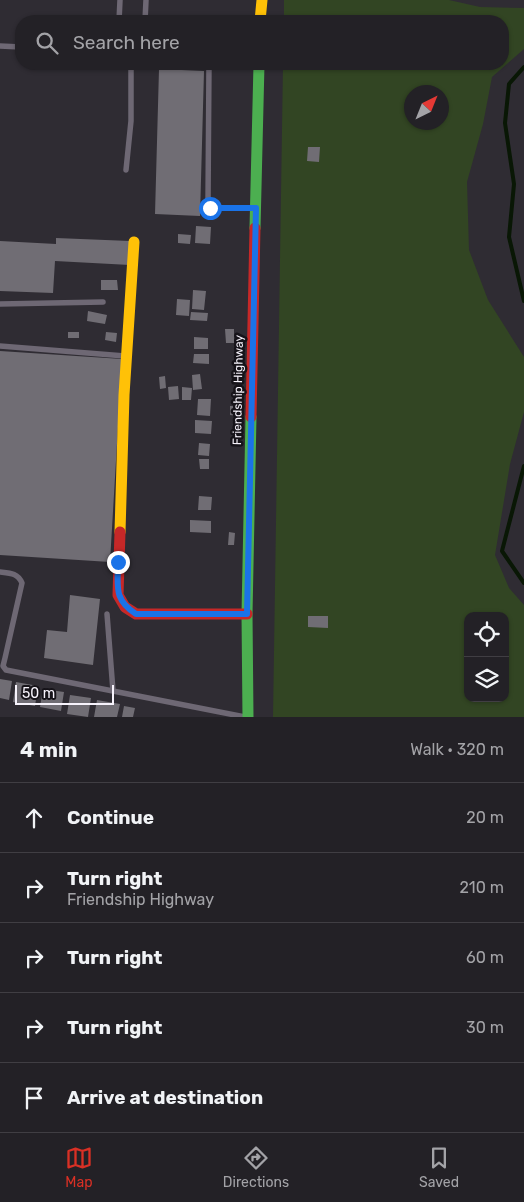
<!DOCTYPE html>
<html lang="en">
<head>
<meta charset="utf-8">
<style>
	body { margin:0; font-family:Rubik,sans-serif; background:#2f2e32; color:#f1f3f6 }
	.controls { position:absolute; right:15px; bottom:15px; display:grid; overflow:hidden; border-radius:10px; box-shadow:0 1px 4px #0004 }
	.controls button { width:45px; height:45px; display:grid; place-items:center; padding:0; border:0; border-bottom:1px solid #403e43; background:#232126; color:#f1f3f6; font:25px sans-serif }
	.compass { position:absolute; left:404px; top:85px; width:45px; height:45px; border-radius:50%; background:#232126; box-shadow:0 1px 4px #0004; rotate:43deg }
	.scale { position:absolute; left:15px; bottom:12px; width:99px; box-sizing:border-box; padding-left:5px; border:2px solid #f7f3fc; border-top:0; font-size:14px; line-height:18px; white-space:nowrap; color:#f7f3fc; -webkit-text-stroke:4px #161319; paint-order:stroke }
	.stop { position:absolute; width:15px; height:15px; margin:-11px; border:4px solid #1a73e8; border-radius:50%; background:#fff }
	.stop.end { background:#1a73e8; border-color:#fff; box-shadow:0 1px 5px #0008 }
	.list { margin:0; padding:0; list-style:none }
	h2 { display:flex; justify-content:space-between; align-items:center; height:65px; margin:0; padding:0 20px; font-size:21px }
	h2 small { font-size:16px; font-weight:400; color:#a3a3a7 }
	.list li { display:grid; grid-template-columns:32px 1fr auto; gap:15px; align-items:center; box-sizing:border-box; height:70px; padding:0 20px; border-top:1px solid #403e43 }
	.list b { display:block; font-size:19px; white-space:nowrap }
	.list p { margin:0; font-size:16px; white-space:nowrap; color:#a3a3a7 }
	.list em { font-size:16px; font-style:normal; color:#a3a3a7 }
	.icon { flex:none; width:28px; height:28px; fill:none; stroke:currentColor; stroke-width:2; stroke-linecap:round; stroke-linejoin:round }
	.map { position:relative; flex:none; width:524px; height:717px; overflow:hidden }
	.search { position:absolute; background:#232126; box-shadow:0 1px 4px #0004; left:15px; right:15px; top:15px; height:55px; display:flex; align-items:center; gap:12px; box-sizing:border-box; padding:0 18px; border-radius:20px; color:#a3a3a7; font-size:19px }
	.sheet { height:415px; background:#232126 }
	nav { display:flex; justify-content:space-around; align-items:center; box-sizing:border-box; height:70px; border-top:1px solid #403e43; background:#232126; font-size:14px; color:#a3a3a7 }
	nav a { display:grid; justify-items:center; gap:2px }
	nav .on { color:#d93025 }
	.map>svg:first-child { display:block }
	.green { fill:#324523; fill-rule:evenodd }
	.lines { fill:none; stroke-linecap:round; stroke-linejoin:round }
	.stream { stroke:#091705; stroke-width:4 }
	.building { fill:#706d74 }
	.lane { stroke:#6e6874; stroke-width:5.5 }
	.fast { stroke:#4caf50; stroke-width:11 }
	.slow { stroke:#ffc107; stroke-width:11 }
	.jam { stroke:#c62828; stroke-width:11 }
	.route { stroke:#1a73e8; stroke-width:6 }
	.labels { text-anchor:middle; dominant-baseline:central; stroke-width:5; stroke-linejoin:round; paint-order:stroke }
	.street-label { font-size:12px; fill:#f7f3fc; stroke:#161319 }
</style>
</head>
<body>
<div class="map">
<svg width="524" height="717" viewBox="0 0 524 717">
	<rect width="100%" height="100%" fill="#2f2c33"/>
	<!-- green -->
	<path class="green" d="M284,0H449L480,7L524,8V49L492,77L483,124L467,182L469,250L488,300L524,357V412L510,464L495,555L509,588L524,605V717H273L283,64H503V21H284ZM412,92H442V122H412ZM468,616H505V698H468Z"/>
	<g class="lines">
		<!-- stream -->
		<path class="stream" d="M524,67L509,84L505,123L514,184L509,237L524,301
			M524,466L502,551L524,583"/>
	</g>
	<!-- building -->
	<path class="building" d="M159,69L204,71L200,216L155,214Z
		M308,147H320L319,162L307,161Z
		M196,226L211,227L210,244L195,243Z
		M178,234L191,235L190,244L178,243Z
		M56,238L130,241V265L55,261L53,293L0,291V241L56,244Z
		M101,280H117L118,290H101Z
		M193,290L206,291L204,310L192,309Z
		M177,299L190,300L189,316L176,315Z
		M88,311L107,315L105,324L87,321Z
		M191,312L208,313L207,321L190,320Z
		M225,329H234V343H226Z
		M68,332H79V338H68Z
		M106,332L117,333L116,342L105,340Z
		M194,337L208,338V349H194Z
		M0,351L122,359L110,562L0,555Z
		M194,354H209V364L193,363Z
		M200,374L202,389L193,390L192,375Z
		M165,376L166,388L160,389L159,377Z
		M178,386L179,399L169,400L168,387Z
		M182,387L192,388L191,400H182Z
		M198,399H211L210,416L197,415Z
		M230,406H239L238,416L230,415Z
		M195,420L212,421L211,434L195,433Z
		M199,443L210,444L209,456L198,455Z
		M199,459H209V469H200Z
		M199,496L212,497L211,510H198Z
		M190,520L211,521V533L190,532Z
		M229,532L235,533L234,545H228Z
		M70,595L100,599L93,665L44,658L47,630L67,632Z
		M308,616H328V628L308,627Z
		M0,679L12,681L9,700L0,698Z
		M16,682L38,686L35,706L13,702Z
		M43,689L64,692L61,711L40,707Z
		M70,695L91,698L88,717L67,714Z
		M97,700L120,704L117,717H94Z
		M124,706L135,708L133,717H122Z"/>
	<g class="lines">
		<!-- lane -->
		<path class="lane" d="M119,21L120,0
			M145,21L146,0
			M0,46L21,47
			M209,64L208,202L210,208H254
			M126,170L131,121V64
			M0,304L103,302
			M0,346L125,356
			M0,572C10,573 18,573 22,583L5,658L3,666L6,670L245,717
			M107,614L113,691"/>
		<!-- fast -->
		<path class="fast" d="M255,228L259,64
			M248,717L247,614L251,417"/>
		<!-- slow -->
		<path class="slow" d="M260,21L262,0
			M120,532L124,395L134,242"/>
		<!-- jam -->
		<path class="jam" d="M251,417L255,228
			M120,532L118,595L125,607L136,614H247"/>
	</g>
	<g class="lines">
		<!-- route -->
		<path class="route" d="M118,562C118,586 113,599 136,614H247L256,208H210"/>
	</g>
	<g class="labels">
		<!-- street labels -->
		<g class="street-label">
			<text transform="translate(238 390) rotate(-89)">Friendship Highway</text>
		</g>
	</g>
</svg>
<div class="controls">
<button><svg class="icon" aria-label="locate" viewBox="0 0 24 24"><circle cx="12" cy="12" r="6"/><path d="M12 2v4M12 18v4M2 12h4M18 12h4"/></svg></button>
<button><svg class="icon" aria-label="layers" viewBox="0 0 24 24"><path d="M12 4l9 5-9 5-9-5zM3 14l9 5 9-5"/></svg></button>
</div>
<svg class="compass" viewBox="-18 -18 36 36"><path d="M0-13l5 13h-10z" fill="#e53935"/><path d="M0 13l5-13h-10z" fill="#a3a3a7"/></svg>
<div class="scale">50 m</div>
<div class="stop" style="left:210px;top:208px"></div>
<div class="stop end" style="left:118px;top:562px"></div>
<div class="search"><svg class="icon" aria-label="search" viewBox="0 0 24 24"><circle cx="10" cy="10" r="6"/><path d="M15 15l6 6"/></svg>Search here</div>
</div>
<section class="sheet">
<h2>4 min<small>Walk · 320 m</small></h2>
<ul class="list">
<li><svg class="icon" aria-label="ahead" viewBox="0 0 24 24"><path d="M12 20V5M6 11l6-6 6 6"/></svg><div><b>Continue</b></div><em>20 m</em></li>
<li><svg class="icon" aria-label="right" viewBox="0 0 24 24"><path d="M7 20v-9h11M14 6l5 5-5 5"/></svg><div><b>Turn right</b><p>Friendship Highway</p></div><em>210 m</em></li>
<li><svg class="icon" aria-label="right" viewBox="0 0 24 24"><path d="M7 20v-9h11M14 6l5 5-5 5"/></svg><div><b>Turn right</b></div><em>60 m</em></li>
<li><svg class="icon" aria-label="right" viewBox="0 0 24 24"><path d="M7 20v-9h11M14 6l5 5-5 5"/></svg><div><b>Turn right</b></div><em>30 m</em></li>
<li><svg class="icon" aria-label="arrive" viewBox="0 0 24 24"><path d="M6 21V4h12l-3 4 3 4H6"/></svg><div><b>Arrive at destination</b></div></li>
</ul>
</section>
<nav>
<a class="on"><svg class="icon" aria-label="map" viewBox="0 0 24 24"><path d="M3 6l6-2 6 2 6-2v14l-6 2-6-2-6 2zM9 4v14M15 6v14"/></svg>Map</a>
<a><svg class="icon" aria-label="directions" viewBox="0 0 24 24"><path d="M12 3l9 9-9 9-9-9zM9 14v-3h6M13 9l2 2-2 2"/></svg>Directions</a>
<a><svg class="icon" aria-label="saved" viewBox="0 0 24 24"><path d="M7 4h10v16l-5-4-5 4z"/></svg>Saved</a>
</nav>
</body>
</html>
